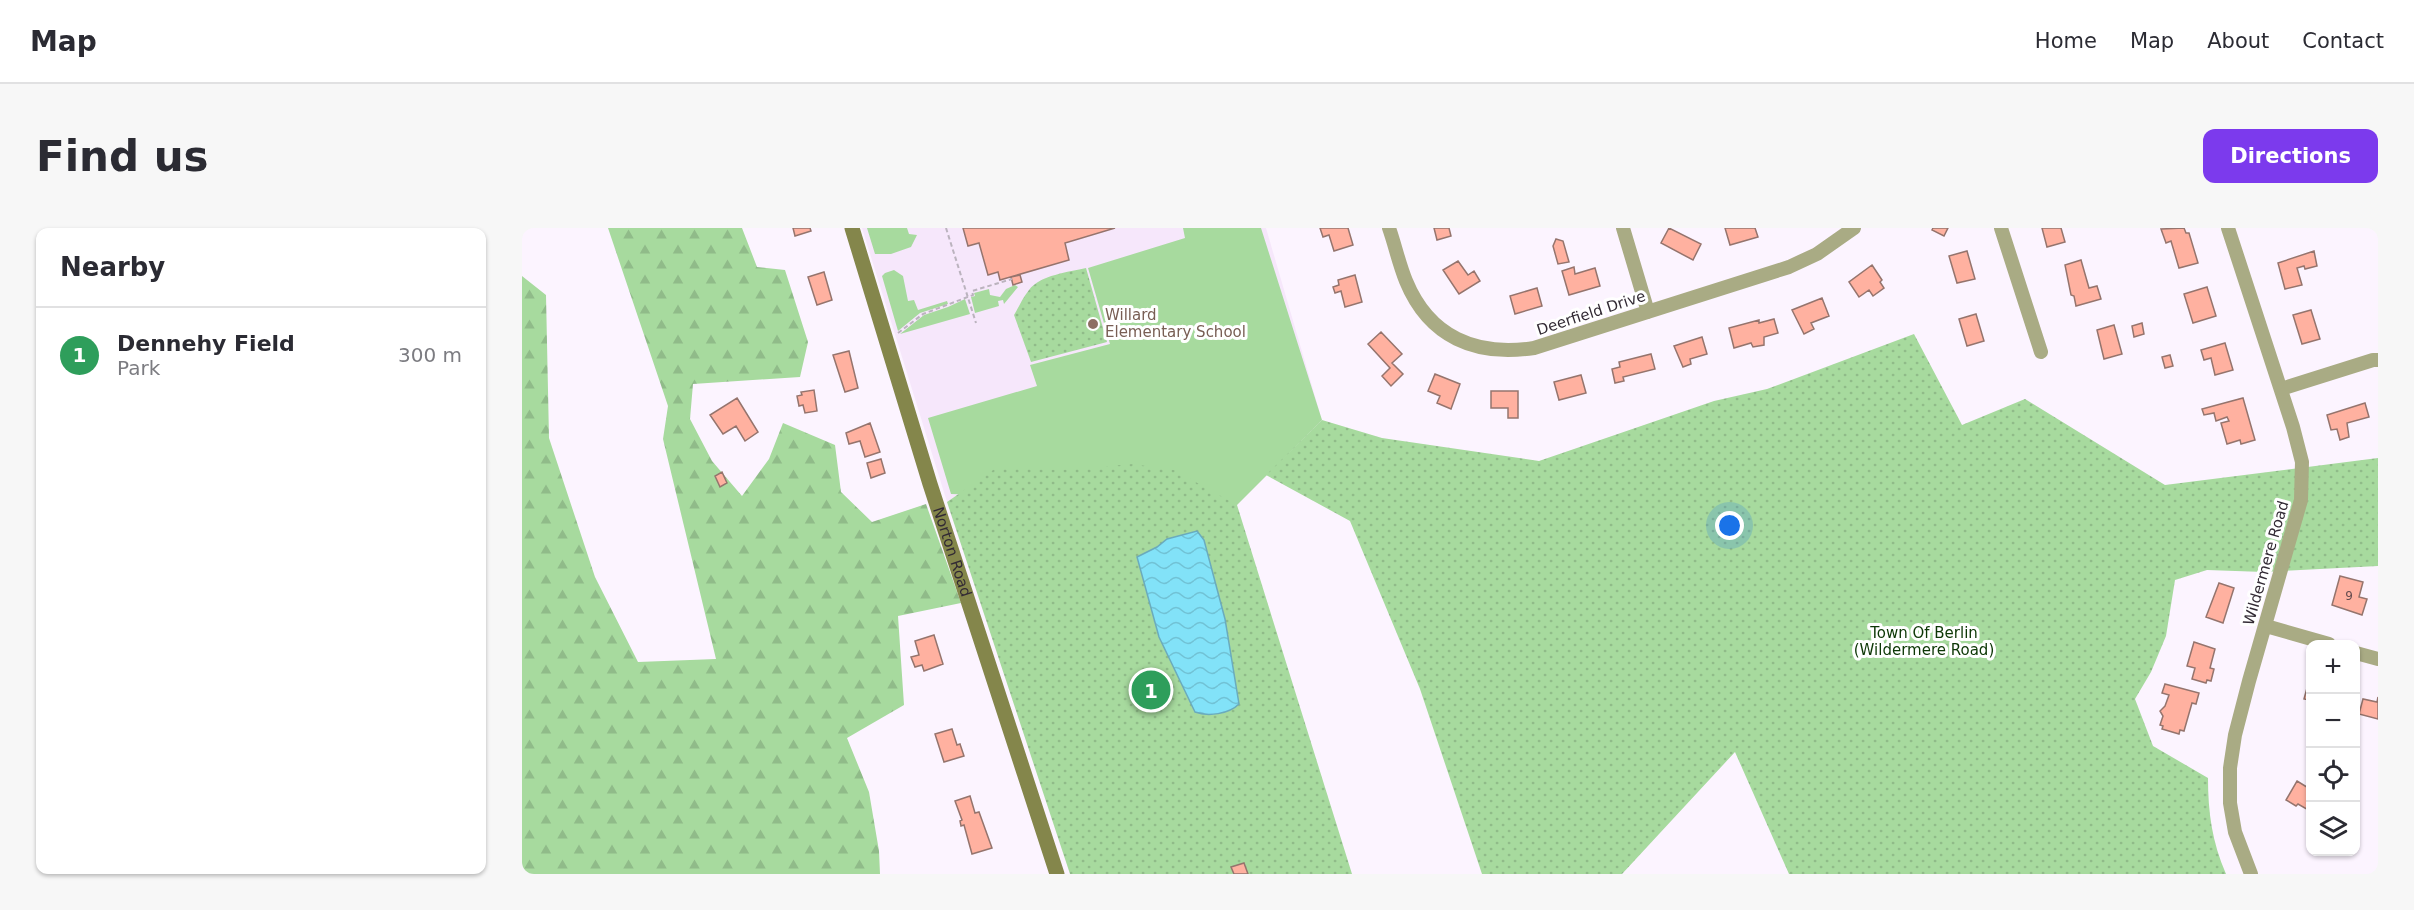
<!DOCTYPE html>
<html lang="en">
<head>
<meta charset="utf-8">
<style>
	body { margin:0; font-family:"DejaVu Sans",sans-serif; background:#f7f7f7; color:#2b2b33 }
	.controls { position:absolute; right:18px; bottom:18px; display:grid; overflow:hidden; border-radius:12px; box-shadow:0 2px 4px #0004 }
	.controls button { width:54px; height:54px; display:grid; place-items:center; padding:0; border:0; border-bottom:2px solid #e1e1e2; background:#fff; color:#2b2b33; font:30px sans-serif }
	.you { position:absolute; left:1208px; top:298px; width:21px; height:21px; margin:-15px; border:4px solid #fff; border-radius:50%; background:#1a73e8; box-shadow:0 0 0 9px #1a73e833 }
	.badge { display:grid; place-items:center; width:39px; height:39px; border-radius:50%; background:#7c3aed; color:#fff; font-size:20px; font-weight:700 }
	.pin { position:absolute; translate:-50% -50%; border:3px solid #fff; box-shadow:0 2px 6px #0006 }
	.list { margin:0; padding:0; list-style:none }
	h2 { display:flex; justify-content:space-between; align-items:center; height:78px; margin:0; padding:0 24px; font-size:26px }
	h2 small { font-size:20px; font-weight:400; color:#7c7c81 }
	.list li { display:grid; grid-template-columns:39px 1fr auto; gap:18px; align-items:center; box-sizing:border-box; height:96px; padding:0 24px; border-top:2px solid #e1e1e2 }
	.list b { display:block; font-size:22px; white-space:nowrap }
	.list p { margin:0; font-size:20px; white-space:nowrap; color:#7c7c81 }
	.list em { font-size:20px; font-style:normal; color:#7c7c81 }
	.icon { flex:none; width:33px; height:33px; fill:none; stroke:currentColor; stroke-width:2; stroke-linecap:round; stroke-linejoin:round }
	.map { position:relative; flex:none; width:1856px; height:646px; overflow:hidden; border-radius:12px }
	header { display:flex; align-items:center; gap:36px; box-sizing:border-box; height:84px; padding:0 30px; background:#fff; border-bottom:2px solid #e1e1e2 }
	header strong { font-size:28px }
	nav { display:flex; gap:33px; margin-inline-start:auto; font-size:21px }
	.intro { display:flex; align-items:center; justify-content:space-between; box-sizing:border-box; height:144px; padding:0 36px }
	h1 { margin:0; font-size:42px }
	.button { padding:15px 27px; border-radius:12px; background:#7c3aed; color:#fff; font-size:21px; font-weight:700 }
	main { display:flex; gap:36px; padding:0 36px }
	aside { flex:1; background:#fff; border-radius:12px; box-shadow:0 2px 4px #0004 }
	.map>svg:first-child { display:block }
	.built { fill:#f6e7fb }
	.green { fill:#a7da9e }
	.forest { fill:url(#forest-firs) }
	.park { fill:url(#park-dots) }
	.water { fill:url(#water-waves); stroke:#6aabbd; stroke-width:1.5 }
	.building { fill:#ffb1a0; stroke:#95746d; stroke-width:1.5 }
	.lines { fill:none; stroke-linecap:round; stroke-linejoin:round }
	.path { stroke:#bbb3be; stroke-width:2; stroke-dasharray:4.5 3; stroke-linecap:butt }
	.minor { stroke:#a9ab84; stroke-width:14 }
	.secondary { stroke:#84864b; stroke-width:15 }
	.education-dot { fill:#8d6e63; stroke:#fff; stroke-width:2 }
	.labels { text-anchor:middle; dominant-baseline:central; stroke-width:6; stroke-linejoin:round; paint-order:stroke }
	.number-label { font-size:12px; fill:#654c4f }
	.street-label { font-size:15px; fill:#322a34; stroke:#fff }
	.education-label { font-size:15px; fill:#785e54; stroke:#fff; text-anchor:start }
	.park-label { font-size:15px; fill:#0c3705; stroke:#fff }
</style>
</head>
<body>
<header>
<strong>Map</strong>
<nav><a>Home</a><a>Map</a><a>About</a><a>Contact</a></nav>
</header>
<div class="intro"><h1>Find us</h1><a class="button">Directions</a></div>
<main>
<aside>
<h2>Nearby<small></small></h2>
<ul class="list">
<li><span class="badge" style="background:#2e9e5b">1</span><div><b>Dennehy Field</b><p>Park</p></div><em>300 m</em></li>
</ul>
</aside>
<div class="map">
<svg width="1856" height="646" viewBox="0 0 1856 646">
	<defs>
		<pattern id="forest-firs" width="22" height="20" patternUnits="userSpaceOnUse" patternTransform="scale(1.5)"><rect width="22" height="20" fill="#a7da9e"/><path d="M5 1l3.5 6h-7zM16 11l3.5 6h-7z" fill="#90bb89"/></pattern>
		<pattern id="park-dots" width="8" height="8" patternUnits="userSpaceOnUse" patternTransform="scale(1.5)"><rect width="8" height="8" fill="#a7da9e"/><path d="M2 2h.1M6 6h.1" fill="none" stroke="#90bb89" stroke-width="1.8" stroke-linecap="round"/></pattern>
		<pattern id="water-waves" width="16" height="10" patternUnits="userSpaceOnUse" patternTransform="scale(1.5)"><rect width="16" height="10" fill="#82e2f8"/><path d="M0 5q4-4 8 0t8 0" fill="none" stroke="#71c2d5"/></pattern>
	</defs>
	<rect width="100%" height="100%" fill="#fcf4ff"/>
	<!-- built -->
	<path class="built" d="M340,0H744L800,192L715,277L474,241L425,274Z"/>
	<!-- green -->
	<path class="green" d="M345,0H385L387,6L395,7L389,19L369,26H353Z
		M661,0H739L800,192L715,277L429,266L406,190L515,158L508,137L588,116L566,40L663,10Z
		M372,42L381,48L386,73L392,72L396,82L425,73L426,76L398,85L376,103L360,48L363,45Z
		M493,57L496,59L482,76L481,72L476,73L477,78L453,85L449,69L453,68L452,65L467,61L468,67L478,69L484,61Z
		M443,71L448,86L378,106L402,87L426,79Z"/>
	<!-- forest -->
	<path class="forest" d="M86,0H220L235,39L263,42L286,114L278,149L171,156L168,191L190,233L220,268L247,231L261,195L313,217L319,264L350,294L404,276L439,375L376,388L382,477L325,510L347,564L357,623L358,646H0V48L24,67L27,210L73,349L116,434L194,431L141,211L146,178Z"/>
	<!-- park -->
	<path class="park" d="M564,40L585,114L509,134L492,87C497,79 501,69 507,62C518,47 547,44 564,40Z
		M1392,106L1440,197L1503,171L1643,257L1856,230V338L1742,344L1685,342L1653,352L1644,408L1629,444L1613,471L1631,518L1686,550C1686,584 1690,614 1704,646H1267L1213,524L1100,646H960L898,461L828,293L744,247L800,192L860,210L1017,233L1192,173L1245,161Z
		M611,236L658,243L670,252L715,277L830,646H548L425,274L474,240L539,242Z"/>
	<!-- water -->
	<path class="water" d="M675,303L682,312L703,391L717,476C707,486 686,489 673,484L637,409L615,329L635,319L645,311Z"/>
	<!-- building -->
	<path class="building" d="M271,0H288L289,3L273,8Z
		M441,0H593L543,15L547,32L478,52L476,44L466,47L457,15L446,18Z
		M798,0H826L831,17L812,23L807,7L801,9Z
		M912,0H927L929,8L915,12Z
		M1147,0L1179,16L1171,32L1139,15Z
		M1203,0H1233L1236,9L1208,17Z
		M1411,0H1426L1422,8L1410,2Z
		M1520,0H1539L1543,14L1525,19Z
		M1662,0L1664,5H1667L1676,35L1657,40L1649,13L1644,15L1639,1Z
		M1034,11L1041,13L1047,34L1036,36L1031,18Z
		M1445,23L1453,51L1435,55L1427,28Z
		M1792,23L1795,38L1783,41L1782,38L1775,40L1780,57L1763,61L1756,35Z
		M1559,32L1567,60L1575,58L1579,71L1554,78L1552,68L1549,67L1543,37Z
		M936,33L946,47L952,43L958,53L937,66L921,42Z
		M1350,37L1360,52L1358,54L1362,60L1351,68L1347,62L1337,69L1327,54Z
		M1052,39L1053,46L1073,40L1078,58L1047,67L1040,43Z
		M302,44L310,72L295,77L286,49Z
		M498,47L500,54L491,57L489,49Z
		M833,47L840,74L823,79L819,63L813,65L811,59L817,57L816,52Z
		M1685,59L1694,88L1671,95L1662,66Z
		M1015,60L1020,78L993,86L988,68Z
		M1300,70L1307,88L1289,95L1292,101L1282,106L1270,82Z
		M1789,82L1798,111L1780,116L1771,87Z
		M1454,86L1462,113L1445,118L1437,91Z
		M1252,91L1256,105L1242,109V117L1231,119L1229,115L1212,120L1207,100L1237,92V95Z
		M1620,95L1622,106L1612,109L1610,98Z
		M1592,97L1600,126L1582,131L1575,102Z
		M859,104L880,126L870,135L881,146L869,158L860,148L868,140L846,116Z
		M1180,109L1185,126L1168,131L1169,136L1161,139L1152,118Z
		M1703,115L1711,142L1693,147L1689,130L1682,132L1679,122Z
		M327,123L336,160L323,164L311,127Z
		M1129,126L1133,141L1101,149L1102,153L1093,155L1090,141L1098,139L1097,134Z
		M1648,127L1651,138L1643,140L1640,129Z
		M913,146L938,156L929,181L915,175L918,168L906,163Z
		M1059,147L1064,165L1037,172L1032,154Z
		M292,162L295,183L283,185L281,177L277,178L275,168L280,167L279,164Z
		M969,163H996V190H986V180H969Z
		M215,170L236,204L223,213L214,198L201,206L188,187Z
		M1721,170L1733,212L1719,216L1718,212L1705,216L1699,195L1707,193L1705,189L1694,193L1692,185L1682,187L1680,181Z
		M1843,175L1847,189L1825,195L1827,209L1818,212L1815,201L1809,202L1805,187Z
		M348,195L358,224L343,229L338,213L327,216L324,205Z
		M359,231L363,245L349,250L345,235Z
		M200,244L205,255L198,259L193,248Z
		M1818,348L1841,354L1837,369L1845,371L1840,387L1810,377Z
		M1697,355L1712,360L1701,395L1684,389Z
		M412,407L421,436L402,443L400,437L393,439L389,429L397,427L393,413Z
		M1672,414L1693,421L1688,440L1692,441L1689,453L1685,452L1684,455L1670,451L1673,440L1665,438Z
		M1787,453L1788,454V472L1782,471Z
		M1643,456L1677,465L1674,476L1670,475L1662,503L1658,502L1657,506L1640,501L1641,498L1638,497L1641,488L1638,483L1643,478L1647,467L1640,465Z
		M1856,469V491L1837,486L1841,471L1855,474Z
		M430,501L435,517L438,516L442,528L422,534L413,506Z
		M1775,553L1788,561V583L1776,576L1774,578L1764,572Z
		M448,568L453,585L457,584L470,620L450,626L442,597L439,598L438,593L440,592L433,573Z
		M722,635L726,646H712L709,639Z"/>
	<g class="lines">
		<!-- path -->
		<path class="path" d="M424,0L454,95
			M376,105L401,86L451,67L450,63L490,51"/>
		<!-- minor -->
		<path class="minor" d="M867,0C873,17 877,36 884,53C907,109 954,129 1012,120L1267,39L1295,26L1332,0
			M1101,0L1126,84
			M1479,0L1519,124
			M1706,0L1771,199L1780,234L1779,272L1727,453L1713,507L1708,540V575L1713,604L1729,646
			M1759,161L1851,132H1856
			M1744,398L1807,416
			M1834,425L1856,431"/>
		<!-- secondary -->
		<path class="secondary" id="s1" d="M330,0L408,256L535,646"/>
	</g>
	<!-- markers -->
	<circle class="education-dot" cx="571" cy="96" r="6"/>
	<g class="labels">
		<!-- number labels -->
		<g class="number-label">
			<text x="1827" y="368">9</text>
		</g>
		<!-- street labels -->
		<g class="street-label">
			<text transform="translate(1069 85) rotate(-18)">Deerfield Drive</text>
			<text stroke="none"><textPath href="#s1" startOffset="339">Norton Road</textPath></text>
			<text transform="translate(1744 335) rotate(-74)">Wildermere Road</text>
		</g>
		<!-- education labels -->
		<g class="education-label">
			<text x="583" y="87">Willard<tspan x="583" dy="17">Elementary School</tspan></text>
		</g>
		<!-- park labels -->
		<g class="park-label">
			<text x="1402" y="405">Town Of Berlin<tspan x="1402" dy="17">(Wildermere Road)</tspan></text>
		</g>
	</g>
</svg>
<div class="controls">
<button>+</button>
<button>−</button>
<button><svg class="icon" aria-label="locate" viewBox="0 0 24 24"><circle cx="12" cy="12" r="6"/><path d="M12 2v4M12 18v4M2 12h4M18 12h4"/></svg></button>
<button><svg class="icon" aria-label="layers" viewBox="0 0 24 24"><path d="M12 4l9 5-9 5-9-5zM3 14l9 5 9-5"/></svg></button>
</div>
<div class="you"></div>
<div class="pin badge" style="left:629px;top:462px;background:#2e9e5b">1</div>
</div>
</main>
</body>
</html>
